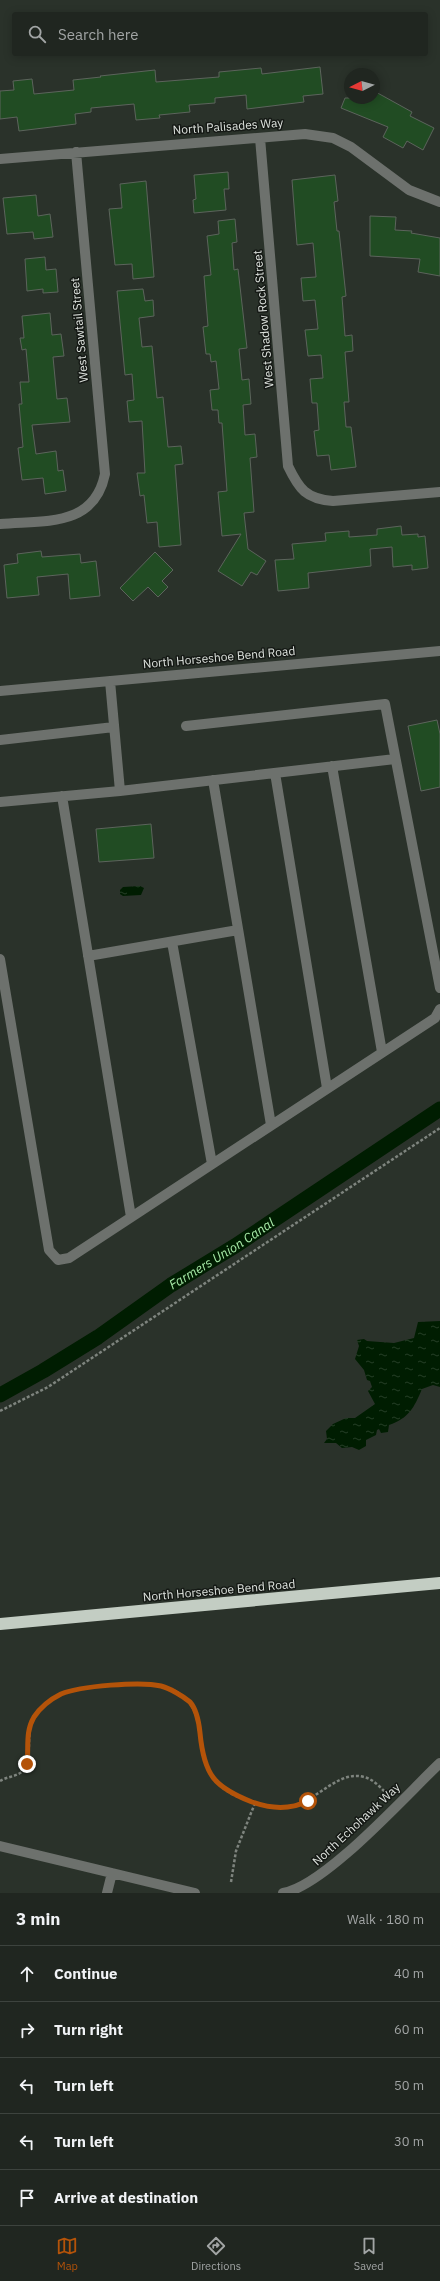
<!DOCTYPE html>
<html lang="en">
<head>
<meta charset="utf-8">
<style>
	body { margin:0; font-family:"IBM Plex Sans",sans-serif; background:#2d322d; color:#f1f3f6 }
	.compass { position:absolute; left:344px; top:68px; width:36px; height:36px; border-radius:50%; background:#202620; box-shadow:0 2px 10px #0003; rotate:264deg }
	.stop { position:absolute; width:12px; height:12px; margin:-9px; border:3px solid #b45309; border-radius:50%; background:#fff }
	.stop.end { background:#b45309; border-color:#fff; box-shadow:0 1px 4px #0008 }
	.list { margin:0; padding:0; list-style:none }
	h2 { display:flex; justify-content:space-between; align-items:center; height:52px; margin:0; padding:0 16px; font-size:17px }
	h2 small { font-size:13px; font-weight:400; color:#a2a5a5 }
	.list li { display:grid; grid-template-columns:26px 1fr auto; gap:12px; align-items:center; box-sizing:border-box; height:56px; padding:0 16px; border-top:1px solid #3d433e }
	.list b { display:block; font-size:15px; white-space:nowrap }
	.list em { font-size:13px; font-style:normal; color:#a2a5a5 }
	.icon { flex:none; width:22px; height:22px; fill:none; stroke:currentColor; stroke-width:2; stroke-linecap:round; stroke-linejoin:round }
	.map { position:relative; flex:none; width:440px; height:1893px; overflow:hidden }
	.search { position:absolute; background:#202620; box-shadow:0 2px 10px #0003; left:12px; right:12px; top:12px; height:44px; display:flex; align-items:center; gap:10px; box-sizing:border-box; padding:0 14px; border-radius:4px; color:#a2a5a5; font-size:15px }
	.sheet { height:332px; background:#202620 }
	nav { display:flex; justify-content:space-around; align-items:center; box-sizing:border-box; height:56px; border-top:1px solid #3d433e; background:#202620; font-size:11px; color:#a2a5a5 }
	nav a { display:grid; justify-items:center; gap:2px }
	nav .on { color:#b45309 }
	.map>svg:first-child { display:block }
	.water { fill:url(#water-ripples) }
	.lines { fill:none; stroke-linecap:round; stroke-linejoin:round }
	.canal { stroke:#001d01; stroke-width:15 }
	.building { fill:#214c23; stroke:#5c645c }
	.path { stroke:#7e847e; stroke-width:2.5; stroke-dasharray:3 2; stroke-linecap:butt }
	.minor { stroke:#6d716d; stroke-width:10 }
	.highway { stroke:#c3cdc3; stroke-width:12 }
	.route { stroke:#b45309; stroke-width:5 }
	.labels { text-anchor:middle; dominant-baseline:central; stroke-width:3; stroke-linejoin:round; paint-order:stroke }
	.street-label { font-size:12px; fill:#dee3de; stroke:#151915 }
	.water-label { font-size:13px; font-style:italic; fill:#a7eba8; stroke:#151915 }
</style>
</head>
<body>
<div class="map">
<svg width="440" height="1893" viewBox="0 0 440 1893">
	<defs>
		<pattern id="water-ripples" width="26" height="14" patternUnits="userSpaceOnUse"><rect width="26" height="14" fill="#001d01"/><path d="M2 4q2-2 4 0t4 0M15 11q2-2 4 0t4 0" fill="none" stroke="#253e26"/></pattern>
	</defs>
	<rect width="100%" height="100%" fill="#2a322a"/>
	<!-- water -->
	<path class="water" d="M140,886L144,888L141,895L123,896L120,894V890L123,887Z
		M440,1321V1387L433,1385L422,1389C414,1408 409,1418 389,1425L388,1432L381,1433L379,1429L377,1430L376,1435L366,1440V1446L359,1450L352,1447L342,1448L336,1443H324L327,1439L326,1431L333,1424L346,1418H355L375,1404L368,1391L372,1387L370,1381L367,1380L364,1370L355,1359L359,1346L357,1340L364,1339L367,1341L394,1343L414,1338L418,1322Z"/>
	<g class="lines">
		<!-- canal -->
		<path class="canal" id="s1" d="M0,1395L43,1371L98,1337L171,1285L235,1246L440,1109"/>
	</g>
	<!-- building -->
	<path class="building" d="M320,67L323,94L303,96L304,102L247,109L246,95L215,98V103L189,105L190,112L159,115L160,118L136,120L134,104L91,108V112L75,114L76,124L19,131L17,117L0,119V91L14,90L13,81L32,79L34,94L74,90L73,80L101,77L100,76L155,70L156,82L219,77V72L261,68L262,74Z
		M374,91L412,112L410,116L434,128L423,150L407,141L403,148L383,137L388,127L341,108L345,98H374Z
		M228,172L229,189H224L226,210L194,213L193,200L196,199L194,175Z
		M335,175L338,201L334,202L337,231H339L346,296L342,297L345,336L352,335L353,351L345,352L349,402H344L346,427H351L356,467L331,470L329,455L317,456L314,431L319,430L317,403H312L310,379L323,378L321,355L308,356L305,330L318,329L315,300L303,301L301,278L316,277L313,243L297,245L292,180Z
		M146,181L154,277L133,279L132,264L115,265L109,209L122,208L120,184Z
		M36,195L38,216L50,214L53,237L34,239L33,232L7,234L3,198Z
		M370,216L396,217L395,230L412,231L411,233L440,238V276L418,272L420,259L370,256Z
		M235,219L237,242L232,243L234,270L238,269L247,348L239,349L242,380L249,379L251,404L243,405L245,435L255,434L257,457L250,458L254,512L244,513L248,549L266,561L257,575L251,572L242,586L218,571L241,534L222,536L218,492L227,491L222,423H219L218,410H212L210,390L219,389L216,361L211,362L210,354H206L203,327L208,326L204,276L211,275L207,236L219,234L218,221Z
		M45,257L46,270L56,269L58,292L43,293V289L27,291L25,259Z
		M143,289L145,301L153,300L154,316L139,318L142,347L152,346L157,398L163,397L168,447L181,446L183,464L175,465L181,545L159,547L157,522L147,523L144,495L140,496L137,473H145L142,421L129,422L127,401L134,400L132,374L125,375L117,291Z
		M50,313L52,335L61,334L64,356L53,357L57,399L67,398L70,422L32,425L36,454L56,451L58,471L63,470L66,491L45,494L43,478L22,480L18,448L23,447L19,404H22L20,382H29L26,349L22,350L20,338H24L22,316Z
		M401,526L402,535L418,534V537L425,536L428,568L412,570V565L393,567L392,547L370,549L371,566L308,573L309,588L278,591L275,560L294,559L292,544L326,541L325,533L349,531V537L377,535V529Z
		M41,551L42,557L80,554L81,563L96,561L100,596L70,599L68,574L37,577L39,595L7,598L4,565L18,563L17,554Z
		M155,552L173,570L162,581L168,587L158,597L148,587L133,601L120,588Z
		M437,720L440,734V787L421,791L408,726Z
		M151,824L154,858L99,862L96,829Z"/>
	<g class="lines">
		<!-- path -->
		<path class="path" d="M0,1411L48,1387L440,1128
			M0,1781C6,1777 14,1777 20,1773C35,1764 24,1733 34,1717C40,1707 51,1698 62,1694C80,1686 142,1681 161,1686C216,1700 188,1747 214,1779C224,1793 244,1800 261,1805C310,1820 330,1768 364,1777C373,1779 380,1787 386,1793
			M231,1882L236,1851L255,1803"/>
		<!-- minor -->
		<path class="minor" d="M260,138L288,466C299,489 306,499 333,501L440,492
			M0,159L305,134L333,138L351,147L409,190L440,202
			M0,524C44,520 94,528 105,474L76,152
			M0,691L440,651
			M186,726L385,704L440,988
			M0,740L114,727
			M332,766L382,1052
			M275,773L327,1088
			M213,780L271,1125
			M120,791L395,759
			M62,796L131,1217
			M0,802L120,791L110,681
			M172,942L212,1164
			M88,956L238,930
			M0,959L49,1250L58,1260L69,1258L435,1018L440,1009
			M0,1846L195,1893
			M107,1893L112,1873
			M283,1893C325,1886 406,1795 440,1763"/>
		<!-- highway -->
		<path class="highway" d="M0,1624L440,1583"/>
	</g>
	<g class="lines">
		<!-- route -->
		<path class="route" d="M27,1764C29,1748 25,1732 34,1717C40,1708 51,1699 61,1694C80,1686 141,1681 161,1686C169,1688 183,1696 190,1702C197,1710 199,1723 200,1733C204,1775 214,1787 252,1802C271,1809 290,1810 308,1801"/>
	</g>
	<g class="labels">
		<!-- street labels -->
		<g class="street-label">
			<text transform="translate(228 126) rotate(-4)">North Palisades Way</text>
			<text transform="translate(263 319) rotate(-95)">West Shadow Rock Street</text>
			<text transform="translate(79 330) rotate(-95)">West Sawtail Street</text>
			<text transform="translate(219 657) rotate(-5)">North Horseshoe Bend Road</text>
			<text transform="translate(219 1590) rotate(-5)">North Horseshoe Bend Road</text>
			<text transform="translate(356 1824) rotate(-43)">North Echohawk Way</text>
		</g>
		<!-- water labels -->
		<g class="water-label">
			<text stroke="none"><textPath href="#s1" startOffset="263">Farmers Union Canal</textPath></text>
		</g>
	</g>
</svg>
<svg class="compass" viewBox="-18 -18 36 36"><path d="M0-13l5 13h-10z" fill="#e53935"/><path d="M0 13l5-13h-10z" fill="#a2a5a5"/></svg>
<div class="stop" style="left:308px;top:1801px"></div>
<div class="stop end" style="left:27px;top:1764px"></div>
<div class="search"><svg class="icon" aria-label="search" viewBox="0 0 24 24"><circle cx="10" cy="10" r="6"/><path d="M15 15l6 6"/></svg>Search here</div>
</div>
<section class="sheet">
<h2>3 min<small>Walk · 180 m</small></h2>
<ul class="list">
<li><svg class="icon" aria-label="ahead" viewBox="0 0 24 24"><path d="M12 20V5M6 11l6-6 6 6"/></svg><div><b>Continue</b></div><em>40 m</em></li>
<li><svg class="icon" aria-label="right" viewBox="0 0 24 24"><path d="M7 20v-9h11M14 6l5 5-5 5"/></svg><div><b>Turn right</b></div><em>60 m</em></li>
<li><svg class="icon" aria-label="left" viewBox="0 0 24 24"><path d="M17 20v-9H6M10 6l-5 5 5 5"/></svg><div><b>Turn left</b></div><em>50 m</em></li>
<li><svg class="icon" aria-label="left" viewBox="0 0 24 24"><path d="M17 20v-9H6M10 6l-5 5 5 5"/></svg><div><b>Turn left</b></div><em>30 m</em></li>
<li><svg class="icon" aria-label="arrive" viewBox="0 0 24 24"><path d="M6 21V4h12l-3 4 3 4H6"/></svg><div><b>Arrive at destination</b></div></li>
</ul>
</section>
<nav>
<a class="on"><svg class="icon" aria-label="map" viewBox="0 0 24 24"><path d="M3 6l6-2 6 2 6-2v14l-6 2-6-2-6 2zM9 4v14M15 6v14"/></svg>Map</a>
<a><svg class="icon" aria-label="directions" viewBox="0 0 24 24"><path d="M12 3l9 9-9 9-9-9zM9 14v-3h6M13 9l2 2-2 2"/></svg>Directions</a>
<a><svg class="icon" aria-label="saved" viewBox="0 0 24 24"><path d="M7 4h10v16l-5-4-5 4z"/></svg>Saved</a>
</nav>
</body>
</html>
